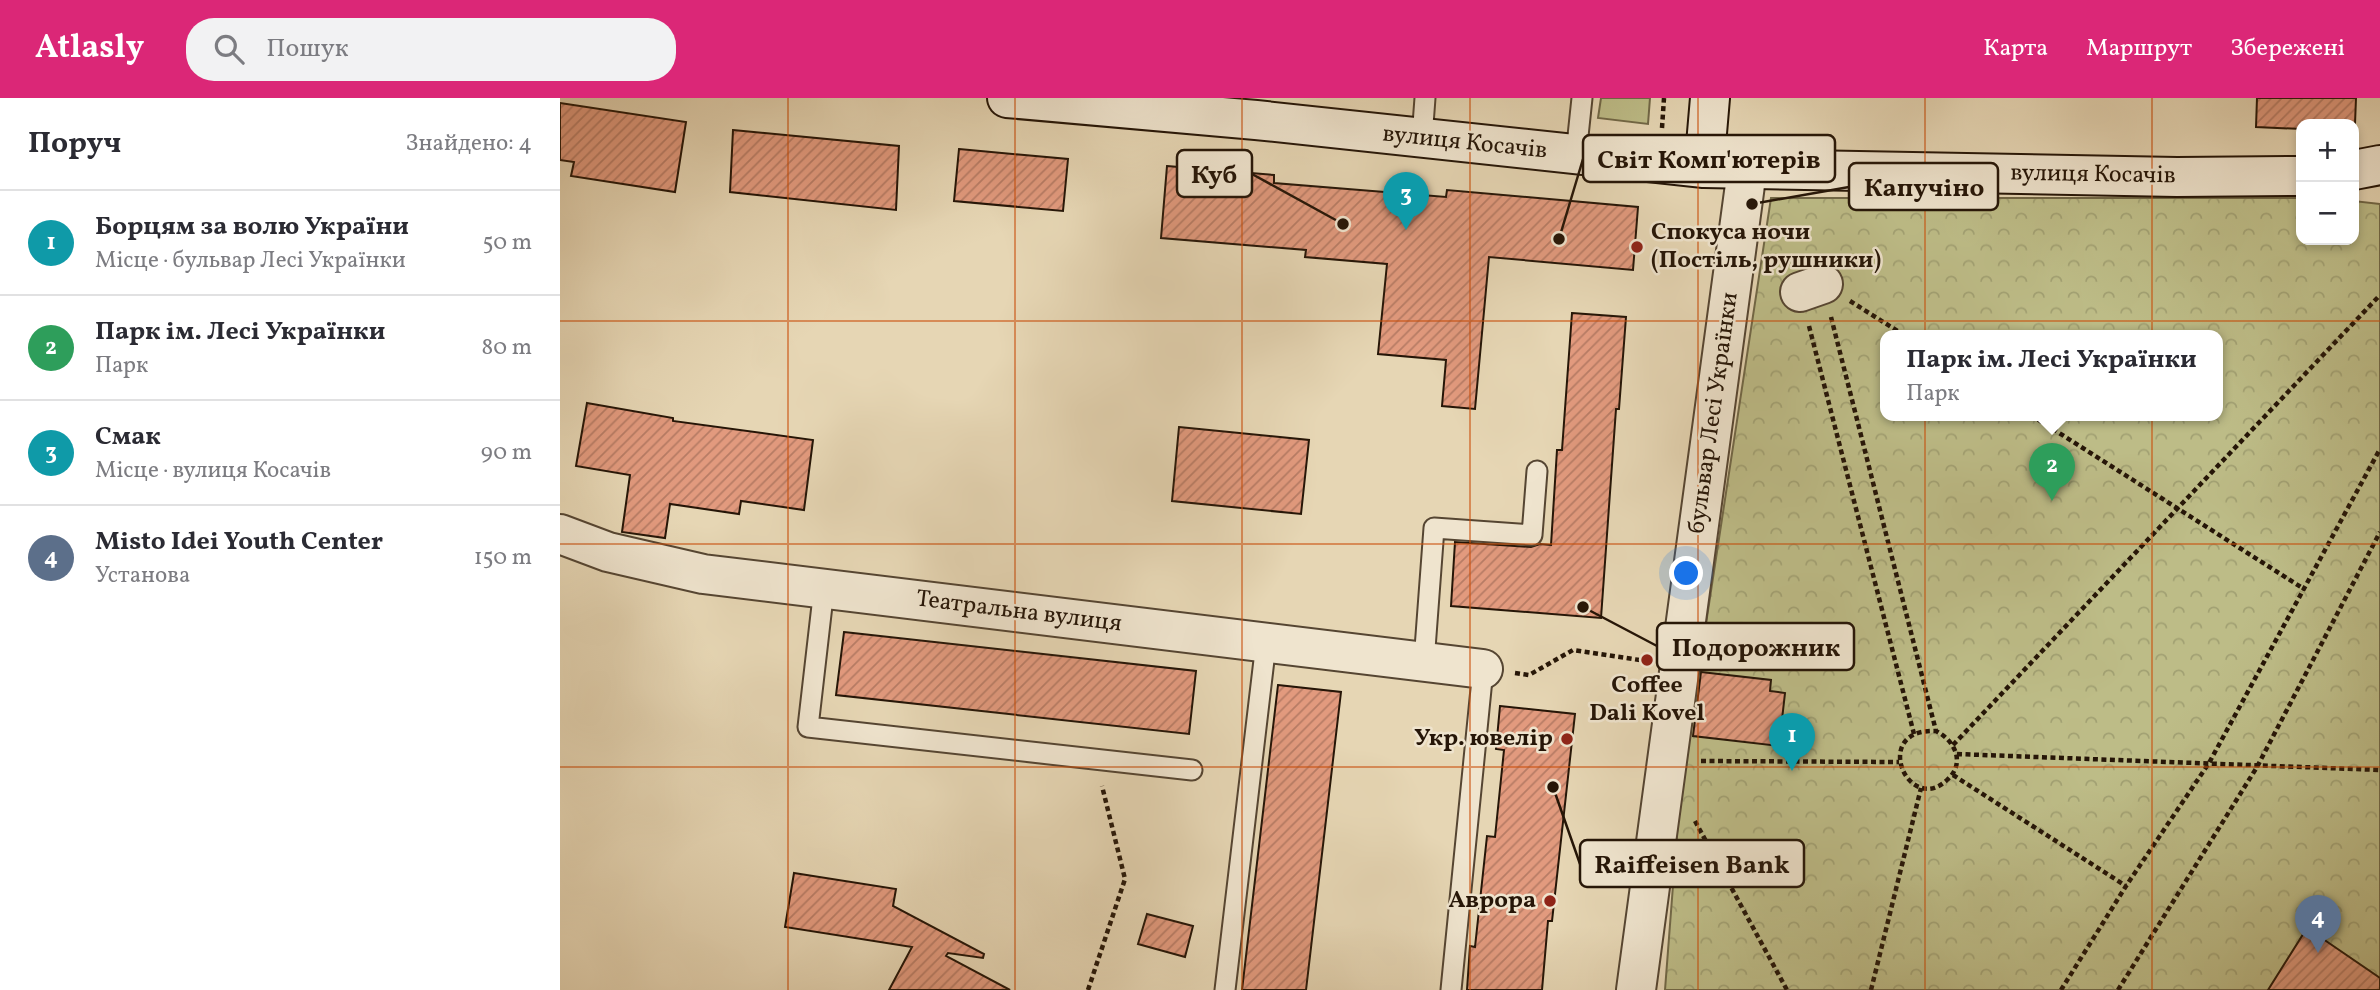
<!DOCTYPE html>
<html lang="uk">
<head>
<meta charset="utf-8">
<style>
	body { margin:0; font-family:Vollkorn,serif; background:#f2f2f3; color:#2b2b33 }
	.controls { position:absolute; right:21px; top:21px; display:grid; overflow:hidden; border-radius:14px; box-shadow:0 4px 10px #0003 }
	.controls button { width:63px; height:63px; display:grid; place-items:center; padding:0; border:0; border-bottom:2px solid #e1e1e2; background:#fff; color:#2b2b33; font:35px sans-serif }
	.you { position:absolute; left:1127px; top:476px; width:24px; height:24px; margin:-18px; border:5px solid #fff; border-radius:50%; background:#1a73e8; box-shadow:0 0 0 10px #1a73e833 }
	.badge { display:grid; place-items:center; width:46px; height:46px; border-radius:50%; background:#db2777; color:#fff; font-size:23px; font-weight:700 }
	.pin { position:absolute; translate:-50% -58px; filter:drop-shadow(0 2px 4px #0008) }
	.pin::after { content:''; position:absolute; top:37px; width:24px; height:21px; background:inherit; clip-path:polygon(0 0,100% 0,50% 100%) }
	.popup { position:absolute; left:1320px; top:232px; width:343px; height:91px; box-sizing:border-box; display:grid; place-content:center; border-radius:14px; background:#fff; filter:drop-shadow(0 2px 5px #0005); font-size:23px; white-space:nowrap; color:#7c7c81 }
	.popup b { font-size:26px; color:#2b2b33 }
	.popup::after { content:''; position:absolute; left:50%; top:100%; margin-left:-14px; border:14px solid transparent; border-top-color:#fff }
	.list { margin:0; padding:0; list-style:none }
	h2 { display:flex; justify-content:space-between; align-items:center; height:91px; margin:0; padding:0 28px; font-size:30px }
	h2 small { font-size:23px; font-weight:400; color:#7c7c81 }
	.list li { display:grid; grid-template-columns:46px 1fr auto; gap:21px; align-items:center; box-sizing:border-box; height:105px; padding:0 28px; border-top:2px solid #e1e1e2 }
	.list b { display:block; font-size:26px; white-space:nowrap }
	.list p { margin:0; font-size:23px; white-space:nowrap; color:#7c7c81 }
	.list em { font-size:23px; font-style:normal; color:#7c7c81 }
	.icon { flex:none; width:38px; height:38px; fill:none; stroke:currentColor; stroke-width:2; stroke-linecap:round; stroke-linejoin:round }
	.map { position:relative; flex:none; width:1820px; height:892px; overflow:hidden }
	header { display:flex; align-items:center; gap:42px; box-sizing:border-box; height:98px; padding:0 35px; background:#db2777; color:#fff }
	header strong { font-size:33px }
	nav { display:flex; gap:38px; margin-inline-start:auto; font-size:24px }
	.search { width:490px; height:63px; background:#f2f2f3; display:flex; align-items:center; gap:18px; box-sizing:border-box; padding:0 24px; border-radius:28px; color:#7c7c81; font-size:26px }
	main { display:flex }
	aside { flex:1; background:#fff }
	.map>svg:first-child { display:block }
	.grass { fill:#bdbc87; stroke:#716847; stroke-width:2 }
	.forest { fill:url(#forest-crowns); stroke:#716847; stroke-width:2; fill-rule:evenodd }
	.building { fill:url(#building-hatch); stroke:#251507; stroke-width:2 }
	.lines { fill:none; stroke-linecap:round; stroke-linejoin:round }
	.lane-casing { stroke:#554532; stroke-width:23 }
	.street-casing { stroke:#554532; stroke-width:42 }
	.secondary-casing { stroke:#251507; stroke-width:42 }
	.path { stroke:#251507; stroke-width:4.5; stroke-dasharray:5 3.5; stroke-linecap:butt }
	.lane { stroke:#efe4ce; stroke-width:19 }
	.street { stroke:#efe4ce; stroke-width:38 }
	.secondary { stroke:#efe4ce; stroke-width:38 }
	.grid { fill:none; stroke:#cb4f0b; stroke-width:2; stroke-opacity:0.55 }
	.poi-dot { fill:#8f2418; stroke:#efe4ce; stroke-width:2.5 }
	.labels { text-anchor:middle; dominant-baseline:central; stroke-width:5; stroke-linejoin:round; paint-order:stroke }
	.street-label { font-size:24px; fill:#251507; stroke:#efe4ce }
	.poi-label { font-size:24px; font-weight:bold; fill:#251507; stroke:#efe4ce; text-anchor:end }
	.leader { fill:none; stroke:#251507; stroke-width:2.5 }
	.callout-dot { fill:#251507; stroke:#efe4ce; stroke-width:2.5 }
	.callout { fill:#efe4ce; stroke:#251507; stroke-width:2.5 }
	.callout-label { font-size:26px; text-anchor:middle; font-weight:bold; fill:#251507 }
</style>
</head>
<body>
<header>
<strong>Atlasly</strong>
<div class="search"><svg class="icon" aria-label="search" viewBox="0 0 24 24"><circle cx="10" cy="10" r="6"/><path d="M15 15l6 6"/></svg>Пошук</div>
<nav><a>Карта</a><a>Маршрут</a><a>Збережені</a></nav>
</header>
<main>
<aside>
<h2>Поруч<small>Знайдено: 4</small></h2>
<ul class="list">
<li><span class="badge" style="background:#0f9aa8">1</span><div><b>Борцям за волю України</b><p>Місце · бульвар Лесі Українки</p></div><em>50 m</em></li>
<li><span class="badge" style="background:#2e9e5b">2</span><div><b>Парк ім. Лесі Українки</b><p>Парк</p></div><em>80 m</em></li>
<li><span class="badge" style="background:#0f9aa8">3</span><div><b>Смак</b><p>Місце · вулиця Косачів</p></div><em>90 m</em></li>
<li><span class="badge" style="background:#5c6f8a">4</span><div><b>Misto Idei Youth Center</b><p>Установа</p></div><em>150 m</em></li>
</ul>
</aside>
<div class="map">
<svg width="1820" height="892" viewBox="0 0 1820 892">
	<defs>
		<pattern id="forest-crowns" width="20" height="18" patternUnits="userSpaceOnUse" patternTransform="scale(1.75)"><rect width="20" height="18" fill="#bdbc87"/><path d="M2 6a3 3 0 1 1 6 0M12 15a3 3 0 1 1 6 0" fill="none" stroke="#a2a173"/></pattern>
		<pattern id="building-hatch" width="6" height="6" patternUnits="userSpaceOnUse" patternTransform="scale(1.75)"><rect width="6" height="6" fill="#e29a7e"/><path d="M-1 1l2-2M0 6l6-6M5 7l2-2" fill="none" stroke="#b77c65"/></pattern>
	</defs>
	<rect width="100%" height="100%" fill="#e6d6b4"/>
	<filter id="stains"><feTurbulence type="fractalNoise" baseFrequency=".00286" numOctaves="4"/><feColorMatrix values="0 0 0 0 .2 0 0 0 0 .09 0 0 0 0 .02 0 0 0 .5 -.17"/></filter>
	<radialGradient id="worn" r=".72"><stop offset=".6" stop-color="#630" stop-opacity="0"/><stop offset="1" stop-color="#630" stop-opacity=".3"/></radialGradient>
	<!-- grass -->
	<path class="grass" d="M1041,0H1090L1088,26L1038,20Z"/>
	<!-- forest -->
	<path class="forest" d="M1211,100H1741V142H1794V103L1820,106V892H1105L1120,696ZM1326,237H1658V317H1326Z"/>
	<!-- building -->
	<path class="building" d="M1697,0H1796L1795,26H1741V31L1696,29Z
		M0,5L126,24L115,94L11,78L14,64L0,62Z
		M173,32L339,48L336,112L170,94Z
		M399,51L508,61L503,113L394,103Z
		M607,68L714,77V85L886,99L887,92L1078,109L1073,172L929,159L915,311L882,308L886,262L818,256L827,166L745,159L746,152L601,140Z
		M1012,215L1066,219L1059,311H1056L1041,520L891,508L895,444L971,449L980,446L991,447L997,352H1002Z
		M27,305L113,320V323L253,342L244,412L181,403L179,416L110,406L105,440L62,434L70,377L16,368Z
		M619,329L749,342L741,416L612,403Z
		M284,534L636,573L629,636L276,597Z
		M1141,574L1211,582L1210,593L1225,595L1219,648L1133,638Z
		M718,587L781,594L746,892H682Z
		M940,608L1015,616L992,823H988L982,892H907L910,848L915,849L927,738L935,739L944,652L936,651Z
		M234,775L336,791L333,808L424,856L423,860L388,855L386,858L450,892H329L352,849L225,829Z
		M587,816L633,828L625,859L578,846Z
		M1747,830L1820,880V892H1708Z"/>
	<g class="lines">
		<!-- lane casing -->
		<g class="lane-casing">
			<path id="lane" d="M862,40L865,0
				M1016,57L1022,0
				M264,490L248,629L632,672
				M864,564L874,430L972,437L977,373
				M665,892L706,545
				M891,892L923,571"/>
		</g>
		<!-- street casing -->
		<g class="street-casing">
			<path id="street" d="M1240,194L1263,186
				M0,436L48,454L143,476L923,571
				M1076,892L1187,72"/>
		</g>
		<!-- secondary casing -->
		<g class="secondary-casing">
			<path id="secondary" d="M447,0L696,22L1144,70L1617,79L1741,78
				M1144,70L1150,0
				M1794,72L1820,67"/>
		</g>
		<!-- path -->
		<path class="path" d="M1102,30L1104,0
			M1290,203L1344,237
			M1271,219L1376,633C1394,642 1406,664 1388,681C1349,720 1309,630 1376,633
			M1249,228L1354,636
			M1471,317L1744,491
			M955,575L969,577L1013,552L1086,563
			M1393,647L1820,197
			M1397,656L1820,672
			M1141,663L1339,664
			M1393,677L1566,788
			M1135,723L1227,892
			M528,892L565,781L542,688
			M1311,892L1361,690
			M1501,892L1566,788L1649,665L1820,351
			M1558,892L1697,669L1820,434"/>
		<!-- lane -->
		<use href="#lane" class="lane"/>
		<!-- street -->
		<use href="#street" class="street"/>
		<!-- secondary -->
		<use href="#secondary" class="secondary"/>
	</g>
	<!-- grid -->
	<path class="grid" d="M228,0V892M455,0V892M682,0V892M910,0V892M1138,0V892M1365,0V892M1592,0V892M0,223H1820M0,446H1820M0,669H1820"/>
	<!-- markers -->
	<g class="poi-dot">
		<circle cx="1077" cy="149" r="7"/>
		<circle cx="1087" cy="562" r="7"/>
		<circle cx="1007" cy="641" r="7"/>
		<circle cx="990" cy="803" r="7"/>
	</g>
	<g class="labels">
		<!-- street labels -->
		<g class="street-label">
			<text transform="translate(905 45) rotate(6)">вулиця Косачів</text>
			<text transform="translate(1533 77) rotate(1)">вулиця Косачів</text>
			<text transform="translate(1154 315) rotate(-82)">бульвар Лесі Українки</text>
			<text transform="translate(459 514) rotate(7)">Театральна вулиця</text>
		</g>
		<!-- poi labels -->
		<g class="poi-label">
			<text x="1091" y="135" text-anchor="start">Спокуса ночи<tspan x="1091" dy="28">(Постіль, рушники)</tspan></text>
			<text x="1087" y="588" text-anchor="middle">Coffee<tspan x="1087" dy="28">Dali Kovel</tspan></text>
			<text x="993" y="641">Укр. ювелір</text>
			<text x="976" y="803">Аврора</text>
		</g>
	</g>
	<!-- callouts -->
	<path class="leader" d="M999 141L1023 61M783 126L692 76M1192 106L1289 89M1023 509L1097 548M993 689L1020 766"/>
	<g class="callout-dot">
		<circle cx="999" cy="141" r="7"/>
		<circle cx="783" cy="126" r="7"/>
		<circle cx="1192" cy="106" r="7"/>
		<circle cx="1023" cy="509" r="7"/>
		<circle cx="993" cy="689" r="7"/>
	</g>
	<g class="callout">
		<rect x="1023" y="37" width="252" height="47" rx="7"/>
		<rect x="617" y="52" width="75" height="47" rx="7"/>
		<rect x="1289" y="65" width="149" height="47" rx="7"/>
		<rect x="1097" y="525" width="197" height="47" rx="7"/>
		<rect x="1020" y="742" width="224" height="47" rx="7"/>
	</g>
	<g class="callout-label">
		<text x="1149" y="70">Світ Комп'ютерів</text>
		<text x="654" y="85">Куб</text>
		<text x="1364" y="98">Капучіно</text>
		<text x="1196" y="558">Подорожник</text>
		<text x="1132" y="775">Raiffeisen Bank</text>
	</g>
	<rect width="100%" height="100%" filter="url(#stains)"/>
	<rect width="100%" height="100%" fill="url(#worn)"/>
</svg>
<div class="controls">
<button>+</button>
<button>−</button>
</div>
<div class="you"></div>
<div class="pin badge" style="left:1232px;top:673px;background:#0f9aa8">1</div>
<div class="pin badge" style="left:1492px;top:403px;background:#2e9e5b">2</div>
<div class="popup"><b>Парк ім. Лесі Українки</b>Парк</div>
<div class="pin badge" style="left:846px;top:132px;background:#0f9aa8">3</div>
<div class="pin badge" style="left:1758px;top:855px;background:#5c6f8a">4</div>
</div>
</main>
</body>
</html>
